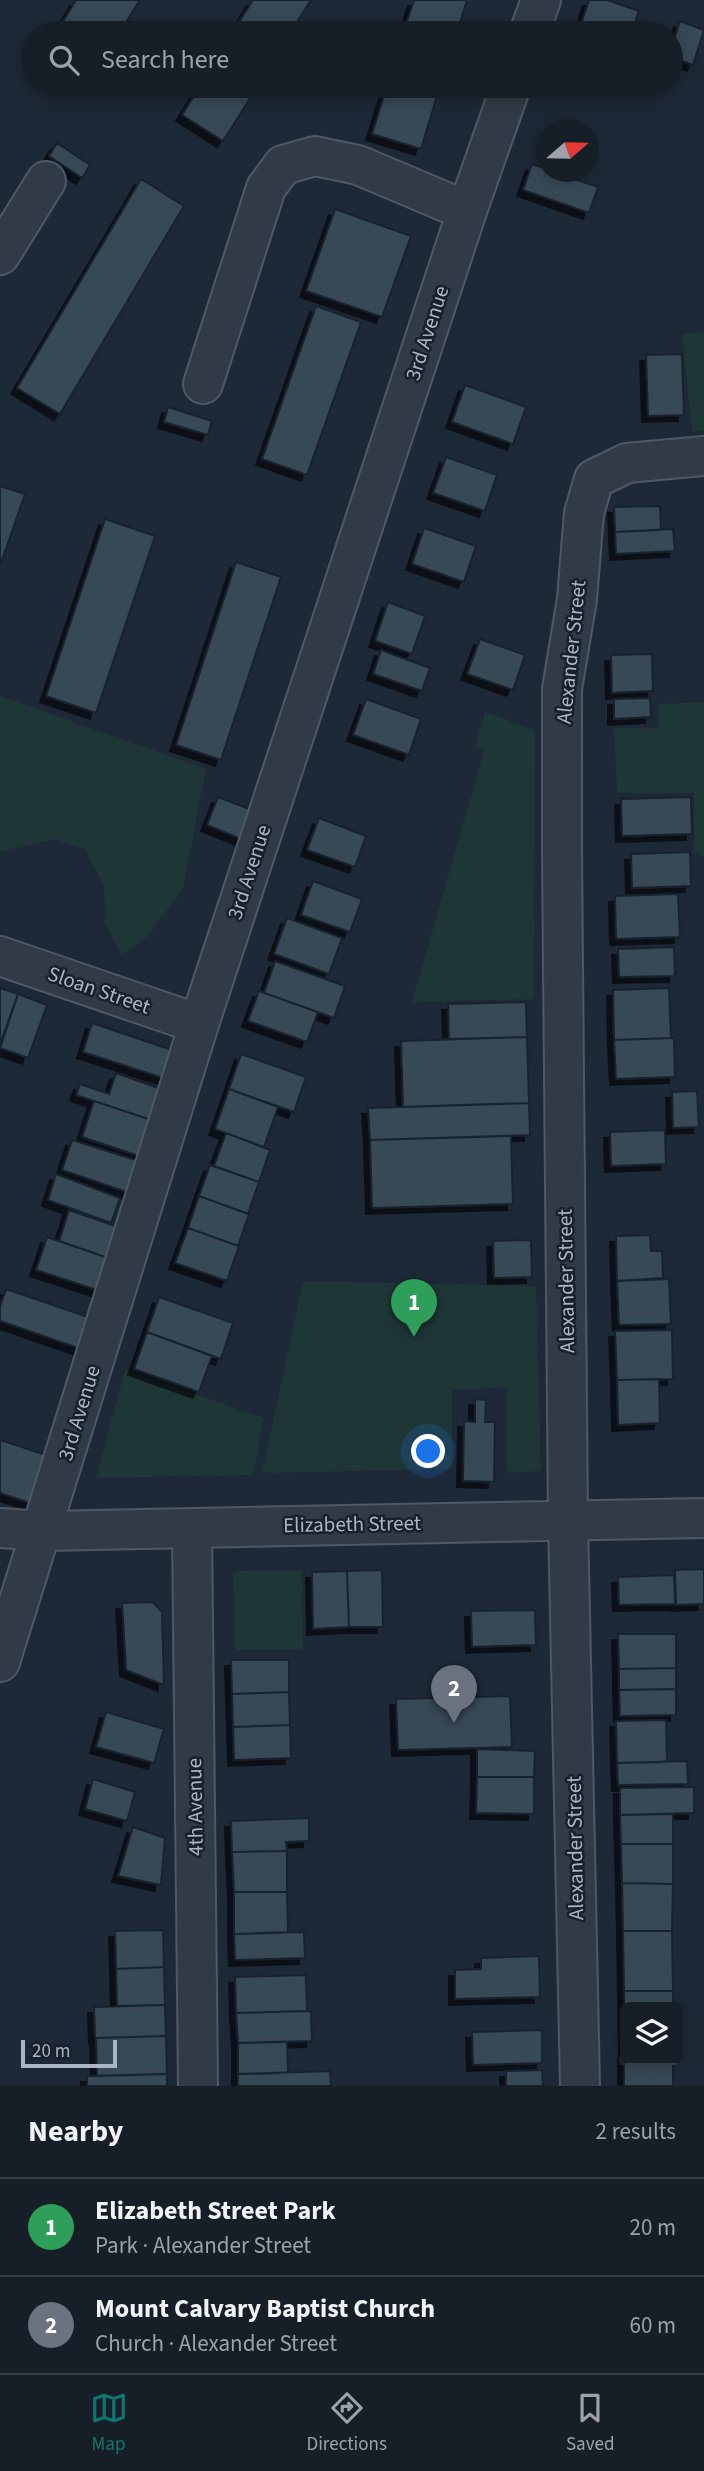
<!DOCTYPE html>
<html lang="en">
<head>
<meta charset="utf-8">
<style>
	body { margin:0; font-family:"Source Sans 3",sans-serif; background:#1f2730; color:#f1f3f6 }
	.controls { position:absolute; right:21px; bottom:21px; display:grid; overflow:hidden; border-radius:10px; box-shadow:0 4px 18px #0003 }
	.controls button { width:63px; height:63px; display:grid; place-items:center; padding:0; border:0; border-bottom:2px solid #353d45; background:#161f28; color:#f1f3f6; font:35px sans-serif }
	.compass { position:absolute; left:536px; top:119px; width:63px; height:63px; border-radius:50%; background:#161f28; box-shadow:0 4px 18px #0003; rotate:70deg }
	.scale { position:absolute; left:21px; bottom:18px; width:96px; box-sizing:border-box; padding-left:7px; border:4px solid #aab6c4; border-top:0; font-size:19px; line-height:24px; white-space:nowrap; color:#aab6c4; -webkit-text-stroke:5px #17202b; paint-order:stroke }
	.you { position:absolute; left:429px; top:1452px; width:24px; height:24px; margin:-18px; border:5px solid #fff; border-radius:50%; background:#1a73e8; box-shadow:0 0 0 10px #1a73e833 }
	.badge { display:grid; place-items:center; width:46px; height:46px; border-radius:50%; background:#0f766e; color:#fff; font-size:23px; font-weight:700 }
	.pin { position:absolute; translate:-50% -58px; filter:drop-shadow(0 2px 4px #0008) }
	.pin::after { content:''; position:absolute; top:37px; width:24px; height:21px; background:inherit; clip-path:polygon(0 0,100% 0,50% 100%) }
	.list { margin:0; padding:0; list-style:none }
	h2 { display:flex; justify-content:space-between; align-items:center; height:91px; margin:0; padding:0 28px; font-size:30px }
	h2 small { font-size:23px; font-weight:400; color:#9ea2a8 }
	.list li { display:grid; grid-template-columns:46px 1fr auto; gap:21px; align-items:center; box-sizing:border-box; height:98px; padding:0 28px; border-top:2px solid #353d45 }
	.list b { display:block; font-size:26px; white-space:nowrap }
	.list p { margin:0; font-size:23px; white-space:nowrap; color:#9ea2a8 }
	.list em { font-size:23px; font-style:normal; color:#9ea2a8 }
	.icon { flex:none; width:38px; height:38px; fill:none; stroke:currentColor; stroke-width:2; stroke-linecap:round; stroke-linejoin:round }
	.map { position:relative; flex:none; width:704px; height:2086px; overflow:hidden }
	.search { position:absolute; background:#161f28; box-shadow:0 4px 18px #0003; left:21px; right:21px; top:21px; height:77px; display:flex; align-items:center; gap:18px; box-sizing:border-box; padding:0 24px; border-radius:38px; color:#9ea2a8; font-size:26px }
	.sheet { height:287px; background:#161f28 }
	nav { display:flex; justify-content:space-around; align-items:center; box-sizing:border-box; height:98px; border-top:2px solid #353d45; background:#161f28; font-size:19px; color:#9ea2a8 }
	nav a { display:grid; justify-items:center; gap:4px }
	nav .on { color:#0f766e }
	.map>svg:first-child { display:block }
	.green { fill:#1f3637 }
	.building { fill:#394857; stroke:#19222d; stroke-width:2; filter:url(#shadow) }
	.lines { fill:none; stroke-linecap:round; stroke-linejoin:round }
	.minor-casing { stroke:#4e5965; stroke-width:42 }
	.minor { stroke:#313b47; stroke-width:38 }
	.labels { text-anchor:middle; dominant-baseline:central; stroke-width:5; stroke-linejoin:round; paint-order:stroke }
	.street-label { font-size:21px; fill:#aab6c4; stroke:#17202b }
</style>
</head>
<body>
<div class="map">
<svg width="704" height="2086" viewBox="0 0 704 2086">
	<defs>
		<filter id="shadow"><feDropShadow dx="-6" dy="6" stdDeviation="0" flood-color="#0009"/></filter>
	</defs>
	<rect width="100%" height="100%" fill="#1d2936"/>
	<!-- green -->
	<path class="green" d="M704,332V430L692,432L682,334Z
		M0,696L206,769L183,889L147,937L121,955L105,923L104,886L85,850L55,839L0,852Z
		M704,702V857L694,852V793H617L614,728H658L659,704Z
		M485,712L535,730L534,999L412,1002L484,751L475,748Z
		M303,1281L536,1286L541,1471L507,1473L506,1388L452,1390V1469L262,1473Z
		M125,1370L264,1418L254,1475L96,1478Z
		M302,1570L303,1650H235L233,1571Z"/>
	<!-- building -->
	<path class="building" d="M76,0H140L119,33H56Z
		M253,0H311L290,33H232Z
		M414,0H467L457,33H403Z
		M589,0H607L639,11L631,33H607L581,24Z
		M680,21L704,30L693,65L671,57V48Z
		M580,23L607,33H576Z
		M200,86H258L223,141L182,115Z
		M387,86H440L421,149L372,134Z
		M57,143L90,165L82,178L49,156Z
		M532,164L546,169V172H554L598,187L589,213L523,190Z
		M141,179L184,206L60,414L17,388Z
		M335,209L411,236L382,317L306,291Z
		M316,306L361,322L307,475L262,459Z
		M682,354L684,415L648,416L646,355Z
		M465,385L526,407L513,444L452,422Z
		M168,407L212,421L208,435L164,422Z
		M446,457L497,475L485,511L433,493Z
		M0,486L25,494L0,566Z
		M660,506L661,530L615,532L614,507Z
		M105,519L155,536L96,713L46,696Z
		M424,528L476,546L464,582L412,564Z
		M673,529L675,551L616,554L615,532Z
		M236,562L281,577L221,760L176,745Z
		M388,602L425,616L412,654L375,641Z
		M480,639L525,655L513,690L467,674Z
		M381,650L430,668L422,691L373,674Z
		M652,654L653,691L612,693L611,655Z
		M650,698L651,717L614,719V699Z
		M366,699L421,719L409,755L353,735Z
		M218,797L252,810L241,839L207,825Z
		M691,797L692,834L622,836L621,799Z
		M319,818L366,836L355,867L307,850Z
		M690,852L691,886L632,888L631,854Z
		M313,881L362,899L350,932L301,915Z
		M678,894L680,937L616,939L615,896Z
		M287,918L342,938L329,974L274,954Z
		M674,947L675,976L619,977L618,949Z
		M275,961L345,986L334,1018L264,993Z
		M0,988L18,994L0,1044Z
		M669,988L671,1038L614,1040L613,990Z
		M259,991L318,1012L307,1042L248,1021Z
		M18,994L47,1005L28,1058L0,1048Z
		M526,1002L527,1037L449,1039L448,1004Z
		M92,1023L175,1051L166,1079L83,1052Z
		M527,1037L529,1103L403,1107L401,1041Z
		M671,1038H674L675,1077L616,1079L614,1040Z
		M241,1054L306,1077L294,1112L229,1089Z
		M116,1073L167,1091L157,1122L76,1095L80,1084L109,1094Z
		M229,1089L278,1107L264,1147L215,1129Z
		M697,1091L699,1127L673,1128L672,1092Z
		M94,1101L157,1122L145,1158L82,1137Z
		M529,1103L530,1135L370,1140L368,1108Z
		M665,1130L666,1164L611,1166L610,1132Z
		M226,1133L270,1150L259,1182L214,1166Z
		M511,1136L513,1204L372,1208L370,1140Z
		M72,1140L142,1162L132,1194L62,1170Z
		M210,1165L259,1182L248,1214L199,1196Z
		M56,1174L120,1198L111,1223L48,1200Z
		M199,1196L249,1214L238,1246L188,1228Z
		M69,1210L121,1228L111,1259L59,1241Z
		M188,1228L239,1246L227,1281L175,1263Z
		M650,1235L651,1251H662L663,1278L617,1281L616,1236Z
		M47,1237L111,1259L100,1291L36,1270Z
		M531,1240L532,1277L494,1278L493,1241Z
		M669,1279L671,1324L619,1325L617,1281Z
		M6,1289L91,1318L81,1349L0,1321V1307Z
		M159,1297L233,1323L221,1359L147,1332Z
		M672,1330L673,1379L617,1380L615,1331Z
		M147,1332L212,1356L199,1392L134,1369Z
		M659,1379L660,1423L618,1425L617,1380Z
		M475,1399L486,1400L485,1422H495L494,1482L463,1481L464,1421L475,1422Z
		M0,1440L49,1456L33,1504L0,1493Z
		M704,1569V1604L676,1605L675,1570Z
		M382,1570L383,1627H349L347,1571Z
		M347,1571L349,1627L313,1629L312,1572Z
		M674,1575L675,1604L619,1605L618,1577Z
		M153,1602L162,1612L164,1685L126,1670L122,1603Z
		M535,1610L536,1645L472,1647L471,1611Z
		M618,1634H676V1668L619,1669Z
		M231,1660H289V1692L232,1694Z
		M676,1668V1689L619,1690V1669Z
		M676,1689V1715L620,1716L619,1690Z
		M289,1692L290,1725L233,1727L232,1694Z
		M510,1696L512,1747L398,1750L396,1699Z
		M106,1712L164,1729L154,1763L96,1747Z
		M666,1720L667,1762L617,1763L616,1721Z
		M290,1725L291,1758L234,1760L233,1727Z
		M477,1749L535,1751L534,1777H477Z
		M687,1761L688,1784L618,1785L617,1763Z
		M477,1777H534V1814L476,1813Z
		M93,1779L135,1792L127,1821L85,1809Z
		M694,1787V1813L620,1815V1788Z
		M673,1814V1844H621L620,1815Z
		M309,1818V1841L286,1842L287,1851L232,1852L231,1821Z
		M133,1827L165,1838L161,1885L118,1876Z
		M621,1844H673V1884L622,1883Z
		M287,1851V1892H234L232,1852Z
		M622,1883L673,1884L672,1931H623Z
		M234,1892H287L288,1932L234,1934Z
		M163,1930L164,1967L116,1969L115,1931Z
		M623,1931H672L673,1991H624Z
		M304,1932L305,1958L235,1960L234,1934Z
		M539,1956L540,1997L455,1999V1970L481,1969V1958Z
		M164,1967L165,2005L117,2006L116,1969Z
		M306,1975L307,2011L236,2013L235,1977Z
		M624,1991H673V2007H625V2051Z
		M165,2005L166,2036L95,2038L94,2007Z
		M311,2011L312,2041L238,2043L236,2013Z
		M542,2030V2063L473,2065L472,2032Z
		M166,2036L167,2074L97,2076L96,2038Z
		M287,2042L288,2073L238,2074V2043Z
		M624,2051L625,2060H673V2086H624Z
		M542,2070L543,2086H506V2071Z
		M330,2071L331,2086H238V2074Z
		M167,2074V2086H87V2076Z"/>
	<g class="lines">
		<!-- minor casing -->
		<g class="minor-casing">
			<path id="minor" d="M529,33L541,0
				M0,255L46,181
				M203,384L266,188L283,165L315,156L358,165L467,211
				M0,956L199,1024
				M0,1528L43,1531L704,1518
				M192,1528L198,2086
				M0,1662L199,1024L467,211L511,86
				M580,2086L568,1520L562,852V689L577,599L584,513L594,479L627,463L704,456"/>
		</g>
		<!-- minor -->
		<use href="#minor" class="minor"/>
	</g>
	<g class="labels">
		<!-- street labels -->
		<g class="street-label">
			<text transform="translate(427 333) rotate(-72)">3rd Avenue</text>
			<text transform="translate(571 652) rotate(-84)">Alexander Street</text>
			<text transform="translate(249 872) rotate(-72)">3rd Avenue</text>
			<text transform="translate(99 990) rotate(19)">Sloan Street</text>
			<text transform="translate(566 1281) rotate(-91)">Alexander Street</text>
			<text transform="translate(79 1413) rotate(-73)">3rd Avenue</text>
			<text transform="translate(352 1524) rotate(-1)">Elizabeth Street</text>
			<text transform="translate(195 1807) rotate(-91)">4th Avenue</text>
			<text transform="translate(575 1848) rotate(-91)">Alexander Street</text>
		</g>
	</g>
</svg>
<div class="controls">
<button><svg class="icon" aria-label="layers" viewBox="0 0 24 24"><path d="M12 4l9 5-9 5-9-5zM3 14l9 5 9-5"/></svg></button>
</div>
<svg class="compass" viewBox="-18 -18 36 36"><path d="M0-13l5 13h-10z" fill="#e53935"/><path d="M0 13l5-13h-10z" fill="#9ea2a8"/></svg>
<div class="scale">20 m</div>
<div class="you"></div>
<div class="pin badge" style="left:414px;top:1337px;background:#2e9e5b">1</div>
<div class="pin badge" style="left:454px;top:1723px;background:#6b7280">2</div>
<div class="search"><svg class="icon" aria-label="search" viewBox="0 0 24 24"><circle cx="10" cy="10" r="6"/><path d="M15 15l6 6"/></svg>Search here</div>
</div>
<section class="sheet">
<h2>Nearby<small>2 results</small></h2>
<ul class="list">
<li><span class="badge" style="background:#2e9e5b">1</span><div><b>Elizabeth Street Park</b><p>Park · Alexander Street</p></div><em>20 m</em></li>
<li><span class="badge" style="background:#6b7280">2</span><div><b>Mount Calvary Baptist Church</b><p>Church · Alexander Street</p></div><em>60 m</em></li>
</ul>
</section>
<nav>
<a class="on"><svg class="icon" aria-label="map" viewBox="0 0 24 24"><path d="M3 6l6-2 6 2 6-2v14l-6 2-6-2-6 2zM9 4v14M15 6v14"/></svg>Map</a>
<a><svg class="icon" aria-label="directions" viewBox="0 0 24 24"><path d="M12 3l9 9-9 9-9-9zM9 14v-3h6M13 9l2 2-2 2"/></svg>Directions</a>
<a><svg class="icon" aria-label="saved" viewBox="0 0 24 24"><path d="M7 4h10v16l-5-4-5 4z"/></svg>Saved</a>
</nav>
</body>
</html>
